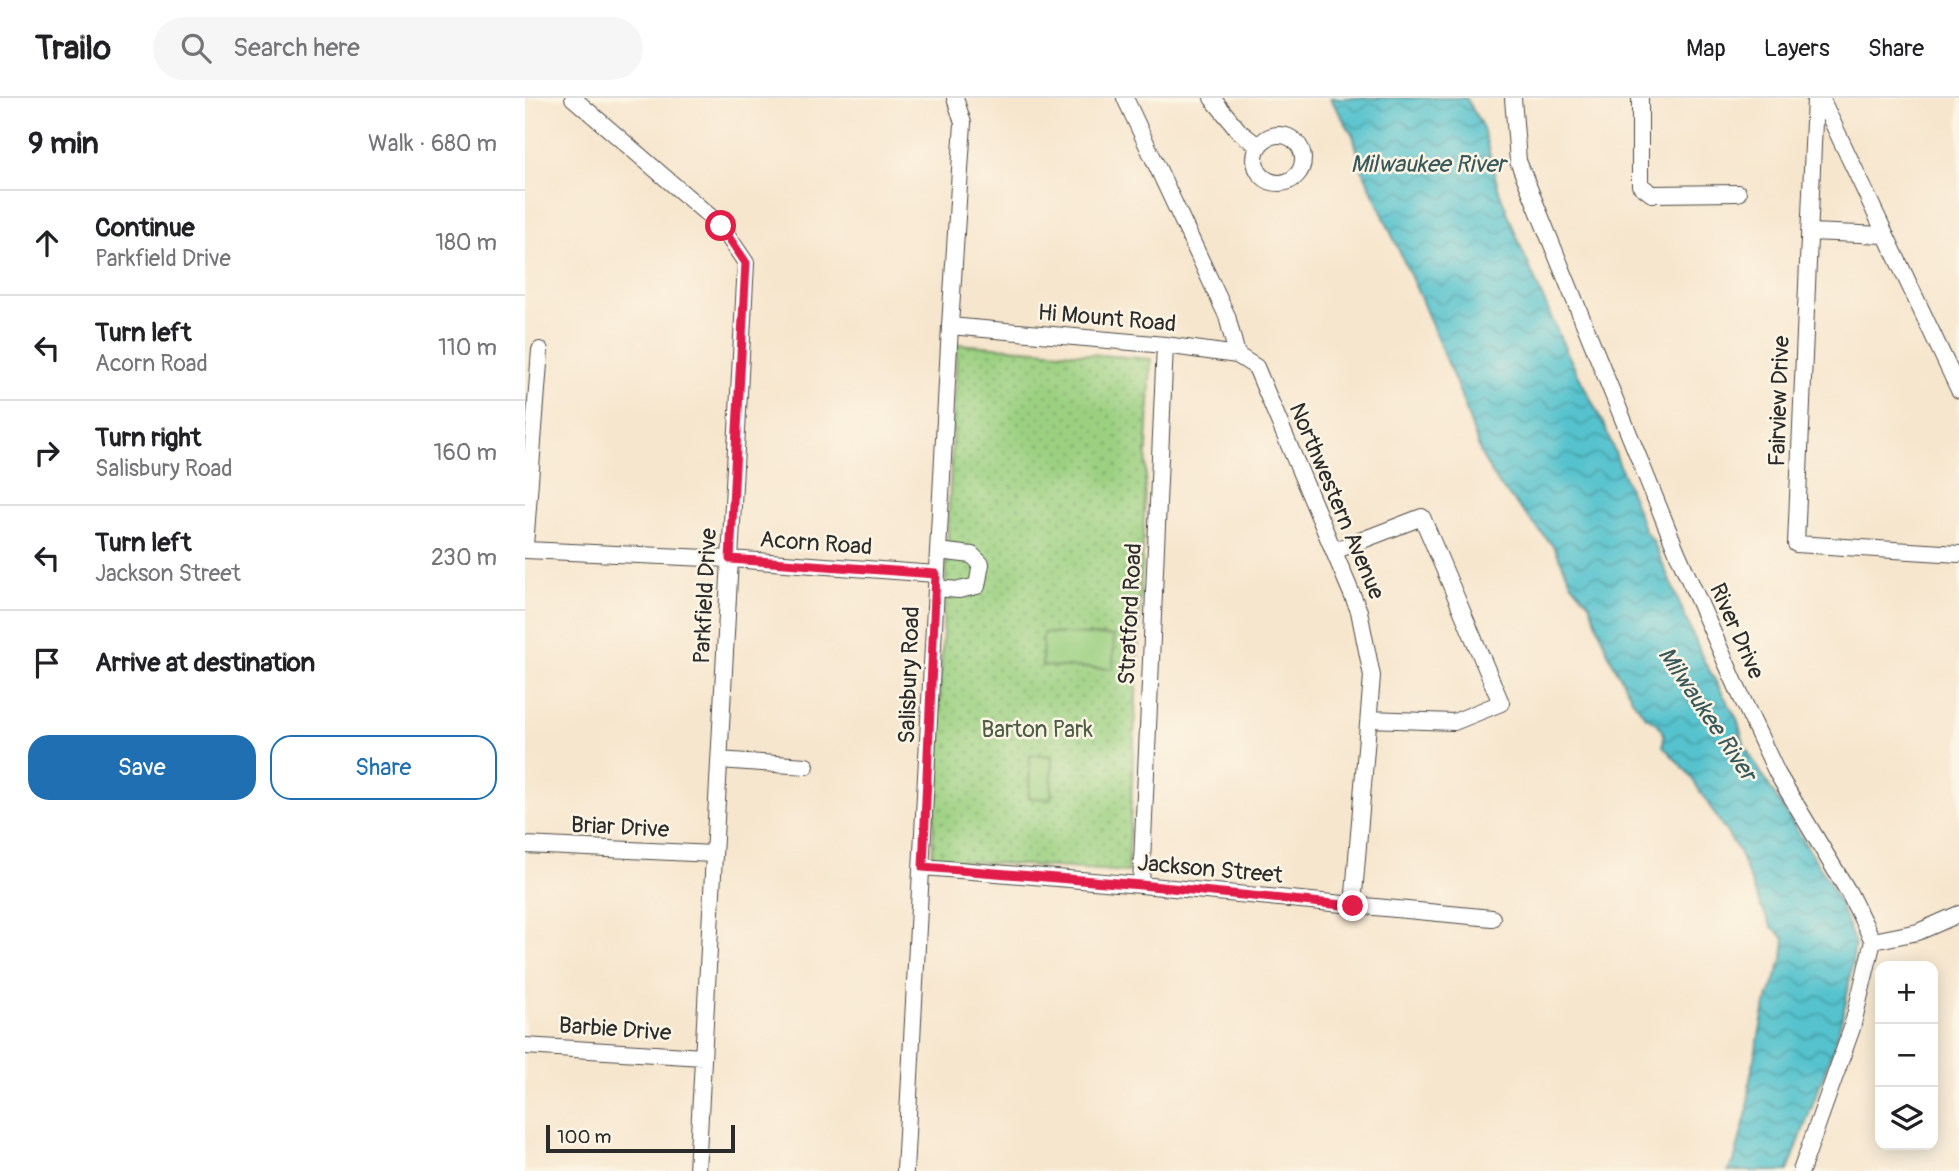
<!DOCTYPE html>
<html lang="en">
<head>
<meta charset="utf-8">
<style>
	body { margin:0; font-family:Pangolin,sans-serif; background:#f6f6f6; color:#202124 }
	.controls { position:absolute; right:21px; bottom:21px; display:grid; overflow:hidden; border-radius:14px; box-shadow:0 4px 18px #0003 }
	.controls button { width:63px; height:63px; display:grid; place-items:center; padding:0; border:0; border-bottom:2px solid #e0e0e0; background:#fff; color:#202124; font:35px sans-serif }
	.scale { position:absolute; left:21px; bottom:18px; width:189px; box-sizing:border-box; padding-left:7px; border:4px solid #2b2b2b; border-top:0; font-size:19px; line-height:24px; white-space:nowrap; color:#2b2b2b; -webkit-text-stroke:5px #fcf5e5; paint-order:stroke }
	.stop { position:absolute; width:21px; height:21px; margin:-16px; border:5px solid #e11d48; border-radius:50%; background:#fff }
	.stop.end { background:#e11d48; border-color:#fff; box-shadow:0 2px 7px #0008 }
	.list { margin:0; padding:0; list-style:none }
	h2 { display:flex; justify-content:space-between; align-items:center; height:91px; margin:0; padding:0 28px; font-size:30px }
	h2 small { font-size:23px; font-weight:400; color:#757577 }
	.list li { display:grid; grid-template-columns:46px 1fr auto; gap:21px; align-items:center; box-sizing:border-box; height:105px; padding:0 28px; border-top:2px solid #e0e0e0 }
	.list b { display:block; font-size:26px; white-space:nowrap }
	.list p { margin:0; font-size:23px; white-space:nowrap; color:#757577 }
	.list em { font-size:23px; font-style:normal; color:#757577 }
	.actions { display:flex; gap:14px; padding:21px 28px }
	.actions a { flex:1; padding:16px 0; border:2px solid #1f6fb2; border-radius:21px; text-align:center; font-size:24px; color:#1f6fb2 }
	.actions .main { background:#1f6fb2; color:#fff }
	.icon { flex:none; width:38px; height:38px; fill:none; stroke:currentColor; stroke-width:2; stroke-linecap:round; stroke-linejoin:round }
	.map { position:relative; flex:none; width:1434px; height:1073px; overflow:hidden }
	header { display:flex; align-items:center; gap:42px; box-sizing:border-box; height:98px; padding:0 35px; background:#fff; border-bottom:2px solid #e0e0e0 }
	header strong { font-size:33px }
	nav { display:flex; gap:38px; margin-inline-start:auto; font-size:24px }
	.search { width:490px; height:63px; background:#f6f6f6; display:flex; align-items:center; gap:18px; box-sizing:border-box; padding:0 24px; border-radius:38px; color:#757577; font-size:26px }
	main { display:flex }
	aside { flex:1; background:#fff }
	.map>svg:first-child { display:block }
	.grass { fill:url(#grass-dots); stroke:#637e56; stroke-width:2 }
	.garden { fill:#9bd081; stroke:#637e56; stroke-width:2 }
	.water { fill:url(#water-waves); stroke:#40767c; stroke-width:2 }
	.lines { fill:none; stroke-linecap:round; stroke-linejoin:round }
	.minor-casing { stroke:#4a4743; stroke-width:18 }
	.minor { stroke:#fff; stroke-width:16 }
	.route { stroke:#e11d48; stroke-width:9 }
	.labels { text-anchor:middle; dominant-baseline:central; stroke-width:5; stroke-linejoin:round; paint-order:stroke }
	.street-label { font-size:23px; fill:#2b2b2b; stroke:#fcf5e5 }
	.park-label { font-size:23px; fill:#4d5d45; stroke:#fcf5e5 }
	.water-label { font-size:24px; font-style:italic; fill:#38585c; stroke:#fcf5e5 }
</style>
</head>
<body>
<header>
<strong>Trailo</strong>
<div class="search"><svg class="icon" aria-label="search" viewBox="0 0 24 24"><circle cx="10" cy="10" r="6"/><path d="M15 15l6 6"/></svg>Search here</div>
<nav><a>Map</a><a>Layers</a><a>Share</a></nav>
</header>
<main>
<aside>
<h2>9 min<small>Walk · 680 m</small></h2>
<ul class="list">
<li><svg class="icon" aria-label="ahead" viewBox="0 0 24 24"><path d="M12 20V5M6 11l6-6 6 6"/></svg><div><b>Continue</b><p>Parkfield Drive</p></div><em>180 m</em></li>
<li><svg class="icon" aria-label="left" viewBox="0 0 24 24"><path d="M17 20v-9H6M10 6l-5 5 5 5"/></svg><div><b>Turn left</b><p>Acorn Road</p></div><em>110 m</em></li>
<li><svg class="icon" aria-label="right" viewBox="0 0 24 24"><path d="M7 20v-9h11M14 6l5 5-5 5"/></svg><div><b>Turn right</b><p>Salisbury Road</p></div><em>160 m</em></li>
<li><svg class="icon" aria-label="left" viewBox="0 0 24 24"><path d="M17 20v-9H6M10 6l-5 5 5 5"/></svg><div><b>Turn left</b><p>Jackson Street</p></div><em>230 m</em></li>
<li><svg class="icon" aria-label="arrive" viewBox="0 0 24 24"><path d="M6 21V4h12l-3 4 3 4H6"/></svg><div><b>Arrive at destination</b></div></li>
</ul>
<div class="actions"><a class="main">Save</a><a>Share</a></div>
</aside>
<div class="map">
<svg width="1434" height="1073" viewBox="0 0 1434 1073">
	<defs>
		<pattern id="grass-dots" width="8" height="8" patternUnits="userSpaceOnUse" patternTransform="scale(1.75)"><rect width="8" height="8" fill="#9bd081"/><path d="M2 2h.1M6 6h.1" fill="none" stroke="#7fa96a" stroke-width="1.8" stroke-linecap="round"/></pattern>
		<pattern id="water-waves" width="16" height="10" patternUnits="userSpaceOnUse" patternTransform="scale(1.75)"><rect width="16" height="10" fill="#55c2cd"/><path d="M0 5q4-4 8 0t8 0" fill="none" stroke="#479ea7"/></pattern>
	</defs>
	<rect width="100%" height="100%" fill="#fcf5e5"/>
	<filter id="ink" filterUnits="userSpaceOnUse"><feTurbulence type="fractalNoise" baseFrequency=".0143" numOctaves="2"/><feDisplacementMap in="SourceGraphic" scale="14" xChannelSelector="R" yChannelSelector="G"/><feConvolveMatrix kernelMatrix="1 2 1 2 8 2 1 2 1" color-interpolation-filters="sRGB"/></filter>
	<filter id="wash" filterUnits="userSpaceOnUse"><feTurbulence type="fractalNoise" baseFrequency=".00686" numOctaves="4" result="noise"/><feDisplacementMap in="SourceGraphic" scale="28" xChannelSelector="R" yChannelSelector="G"/><feGaussianBlur stdDeviation="1.57" result="paint"/><feColorMatrix in="noise" values="0 0 0 0 0 0 0 0 0 0 0 0 0 0 0 0 0 1.4 0 .05"/><feComposite in="paint" operator="in"/></filter>
	<g filter="url(#wash)">
		<rect width="100%" height="100%" fill="#f7e6ce"/>
		<!-- grass -->
		<path class="grass" d="M432,246L626,261L603,774L407,761Z"/>
		<!-- garden -->
		<path class="garden" d="M518,535L589,538L588,571L517,568Z
			M505,657L527,658L526,701L504,700Z"/>
		<!-- water -->
		<path class="water" d="M805,0H941L958,30L973,90L997,152L1041,253L1080,329L1120,433L1128,443L1179,563L1212,621L1220,649L1304,784L1314,805L1330,846L1321,904L1311,943L1263,1073H1203L1209,1064L1223,1010L1225,981L1240,909L1258,860L1260,841L1247,829L1235,807L1214,754L1164,676L1138,648L1139,637L1133,626L1120,618L1107,601L1084,557L1064,505L1047,486L1030,450L971,383L956,356L935,295L896,201L837,71L828,37Z"/>
	</g>
	<g filter="url(#ink)">
		<g class="lines">
			<!-- minor casing -->
			<g class="minor-casing">
				<path id="minor" d="M48,0L196,128L221,165L172,1073
					M600,0L702,218L712,257
					M687,0L714,33L733,48
					M988,0L993,63L1152,454L1215,596L1252,675L1324,795L1348,843L1327,930L1276,1073
					M1115,0V87L1127,96L1213,95
					M1290,0L1271,446L1434,456
					M1296,0L1434,292
					M730 61a24 24 0 1 1 48 0a24 24 0 1 1-48 0Z
					M1284,134L1360,137
					M425,228L640,247L712,257L731,269L834,513L847,578L828,808
					M0,448L15,252
					M0,452L205,461L411,476
					M809,453L897,419L976,605L929,624L844,621
					M411,490L434,492L452,488L456,466L447,457L413,453
					M194,662L281,668
					M0,747L188,756
					M398,769L616,787L967,820
					M616,787L640,247
					M1348,843L1393,834L1434,816
					M0,948L178,959
					M380,1073L425,228L438,25L430,0"/>
			</g>
			<!-- minor -->
			<use href="#minor" class="minor"/>
		</g>
	</g>
	<g class="lines" filter="url(#ink)">
		<!-- route -->
		<path class="route" d="M196,128L221,165L205,461L411,476L398,769L616,787L828,808"/>
	</g>
	<g class="labels">
		<!-- street labels -->
		<g class="street-label">
			<text transform="translate(582 220) rotate(5)">Hi Mount Road</text>
			<text transform="translate(1254 303) rotate(-88)">Fairview Drive</text>
			<text transform="translate(812 403) rotate(67)">Northwestern Avenue</text>
			<text transform="translate(291 445) rotate(4)">Acorn Road</text>
			<text transform="translate(180 498) rotate(-87)">Parkfield Drive</text>
			<text transform="translate(605 516) rotate(-87)">Stratford Road</text>
			<text transform="translate(1212 533) rotate(66)">River Drive</text>
			<text transform="translate(384 577) rotate(-88)">Salisbury Road</text>
			<text transform="translate(95 729) rotate(3)">Briar Drive</text>
			<text transform="translate(685 771) rotate(5)">Jackson Street</text>
			<text transform="translate(90 931) rotate(4)">Barbie Drive</text>
		</g>
		<!-- park labels -->
		<g class="park-label">
			<text x="512" y="631">Barton Park</text>
		</g>
		<!-- water labels -->
		<g class="water-label">
			<text x="903" y="66">Milwaukee River</text>
			<text transform="translate(1182 616) rotate(56)">Milwaukee River</text>
		</g>
	</g>
</svg>
<div class="controls">
<button>+</button>
<button>−</button>
<button><svg class="icon" aria-label="layers" viewBox="0 0 24 24"><path d="M12 4l9 5-9 5-9-5zM3 14l9 5 9-5"/></svg></button>
</div>
<div class="scale">100 m</div>
<div class="stop" style="left:196px;top:128px"></div>
<div class="stop end" style="left:828px;top:808px"></div>
</div>
</main>
</body>
</html>
